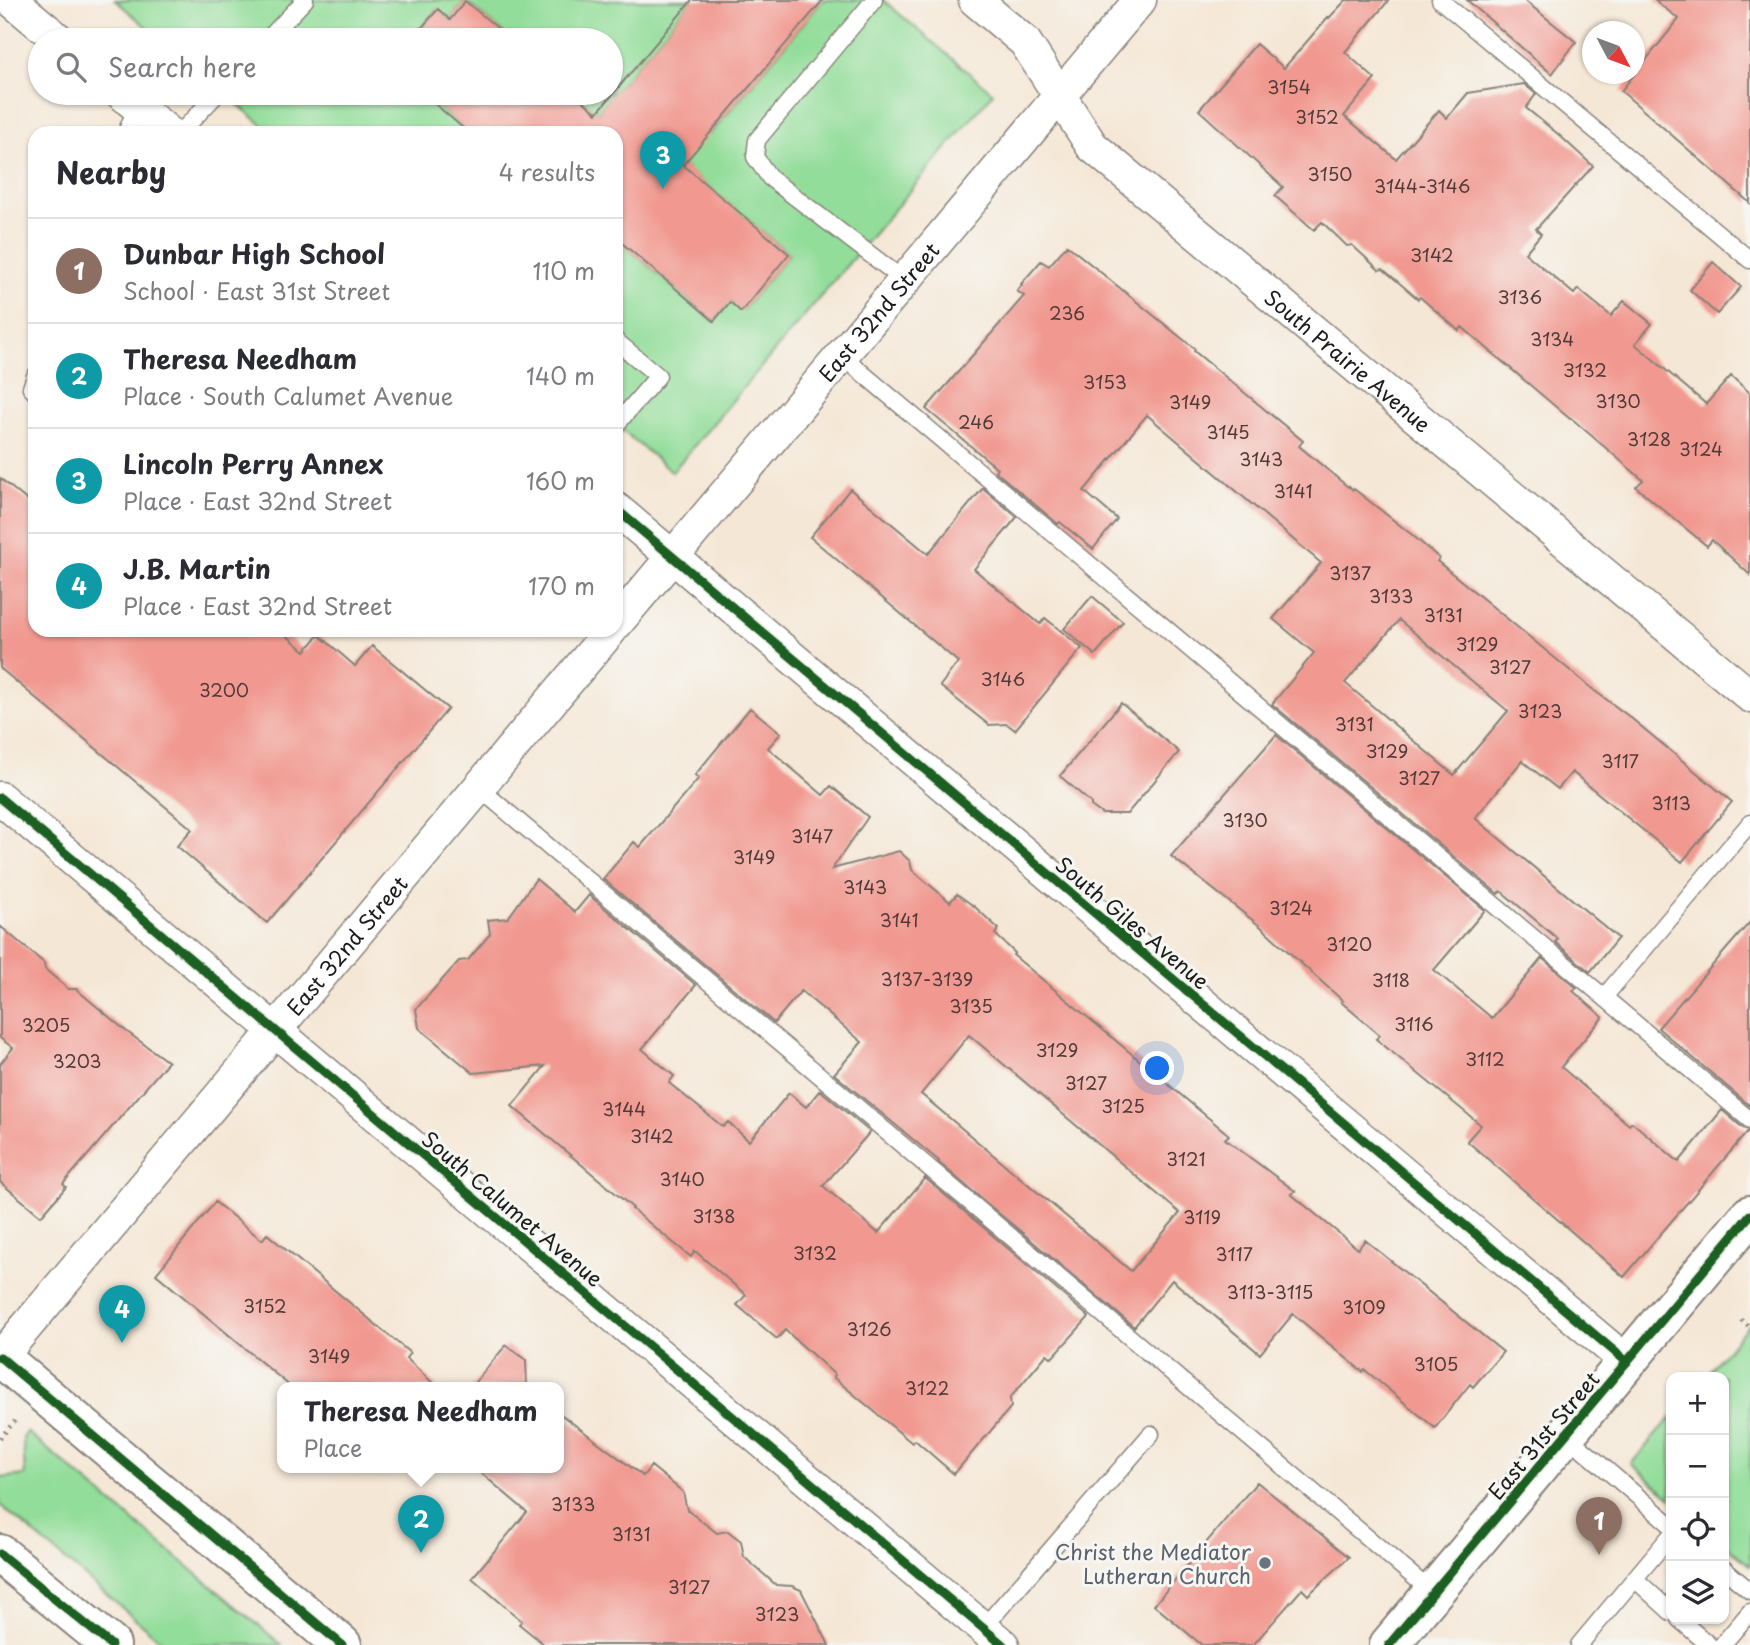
<!DOCTYPE html>
<html lang="en">
<head>
<meta charset="utf-8">
<style>
	body { margin:0; font-family:"Playpen Sans",sans-serif; background:#f7f7f7; color:#2b2b33 }
	.controls { position:absolute; right:21px; bottom:21px; display:grid; overflow:hidden; border-radius:14px; box-shadow:0 2px 5px #0004 }
	.controls button { width:63px; height:63px; display:grid; place-items:center; padding:0; border:0; border-bottom:2px solid #e1e1e2; background:#fff; color:#2b2b33; font:35px sans-serif }
	.compass { position:absolute; left:1582px; top:21px; width:63px; height:63px; border-radius:50%; background:#fff; box-shadow:0 2px 5px #0004; rotate:131deg }
	.you { position:absolute; left:1158px; top:1069px; width:24px; height:24px; margin:-18px; border:5px solid #fff; border-radius:50%; background:#1a73e8; box-shadow:0 0 0 10px #1a73e833 }
	.badge { display:grid; place-items:center; width:46px; height:46px; border-radius:50%; background:#d93025; color:#fff; font-size:23px; font-weight:700 }
	.pin { position:absolute; translate:-50% -58px; filter:drop-shadow(0 2px 4px #0008) }
	.pin::after { content:''; position:absolute; top:37px; width:24px; height:21px; background:inherit; clip-path:polygon(0 0,100% 0,50% 100%) }
	.popup { position:absolute; left:277px; top:1382px; width:287px; height:91px; box-sizing:border-box; display:grid; place-content:center; border-radius:14px; background:#fff; filter:drop-shadow(0 2px 5px #0005); font-size:23px; white-space:nowrap; color:#7c7c81 }
	.popup b { font-size:26px; color:#2b2b33 }
	.popup::after { content:''; position:absolute; left:50%; top:100%; margin-left:-14px; border:14px solid transparent; border-top-color:#fff }
	.list { margin:0; padding:0; list-style:none }
	h2 { display:flex; justify-content:space-between; align-items:center; height:91px; margin:0; padding:0 28px; font-size:30px }
	h2 small { font-size:23px; font-weight:400; color:#7c7c81 }
	.list li { display:grid; grid-template-columns:46px 1fr auto; gap:21px; align-items:center; box-sizing:border-box; height:105px; padding:0 28px; border-top:2px solid #e1e1e2 }
	.list b { display:block; font-size:26px; white-space:nowrap }
	.list p { margin:0; font-size:23px; white-space:nowrap; color:#7c7c81 }
	.list em { font-size:23px; font-style:normal; color:#7c7c81 }
	.icon { flex:none; width:38px; height:38px; fill:none; stroke:currentColor; stroke-width:2; stroke-linecap:round; stroke-linejoin:round }
	.map { position:relative; flex:none; width:1750px; height:1645px; overflow:hidden }
	.search { position:absolute; background:#fff; box-shadow:0 2px 5px #0004; left:28px; top:28px; width:595px; height:77px; display:flex; align-items:center; gap:18px; box-sizing:border-box; padding:0 24px; border-radius:38px; color:#7c7c81; font-size:26px }
	.panel { position:absolute; background:#fff; box-shadow:0 2px 5px #0004; left:28px; top:126px; width:595px; height:511px; border-radius:21px }
	.map>svg:first-child { display:block }
	.green { fill:#92dd99; stroke:#577c5a; stroke-width:2 }
	.building { fill:#f19990; fill-rule:evenodd }
	.lines { fill:none; stroke-linecap:round; stroke-linejoin:round }
	.service-casing { stroke:#888279; stroke-width:19 }
	.minor-casing { stroke:#888279; stroke-width:35 }
	.secondary-casing { stroke:#888279; stroke-width:42 }
	.path { stroke:#888279; stroke-width:4.5; stroke-dasharray:2 5; stroke-linecap:butt }
	.service { stroke:#fff; stroke-width:16 }
	.minor { stroke:#fff; stroke-width:32 }
	.secondary { stroke:#fff; stroke-width:38 }
	.cycleway-casing { stroke:#f6f6f2; stroke-width:13 }
	.cycleway { stroke:#1b5e20; stroke-width:9 }
	.worship-dot { fill:#6b7280; stroke:#f6f6f2; stroke-width:2.5 }
	.labels { text-anchor:middle; dominant-baseline:central; stroke-width:6; stroke-linejoin:round; paint-order:stroke }
	.number-label { font-size:18px; fill:#513b39 }
	.street-label { font-size:21px; fill:#1c1c1c; stroke:#f6f6f2 }
	.worship-label { font-size:21px; fill:#5b616d; stroke:#f6f6f2; text-anchor:end }
</style>
</head>
<body>
<div class="map">
<svg width="1750" height="1645" viewBox="0 0 1750 1645">
	<rect width="100%" height="100%" fill="#f6f6f2"/>
	<filter id="ink" filterUnits="userSpaceOnUse"><feTurbulence type="fractalNoise" baseFrequency=".0143" numOctaves="2"/><feDisplacementMap in="SourceGraphic" scale="14" xChannelSelector="R" yChannelSelector="G"/><feConvolveMatrix kernelMatrix="1 2 1 2 8 2 1 2 1" color-interpolation-filters="sRGB"/></filter>
	<filter id="wash" filterUnits="userSpaceOnUse"><feTurbulence type="fractalNoise" baseFrequency=".00686" numOctaves="4" result="noise"/><feDisplacementMap in="SourceGraphic" scale="28" xChannelSelector="R" yChannelSelector="G"/><feGaussianBlur stdDeviation="1.57" result="paint"/><feColorMatrix in="noise" values="0 0 0 0 0 0 0 0 0 0 0 0 0 0 0 0 0 1.4 0 .05"/><feComposite in="paint" operator="in"/></filter>
	<g filter="url(#wash)">
		<rect width="100%" height="100%" fill="#f5e7d6"/>
		<!-- green -->
		<path class="green" d="M115,0H692L597,113L574,93H611V40H512L465,1L450,20L437,9L411,40H162Z
			M823,0H883L993,93L672,472L616,425V238L714,321L730,302L742,311L789,254L652,140L710,134Z
			M224,93H422L469,133H272Z
			M1750,1323V1566L1724,1543V1377H1704Z
			M1671,1417V1498L1631,1464Z
			M27,1432L282,1645H166L0,1505V1478L25,1475L23,1438Z"/>
		<g id="blocks">
			<!-- building -->
			<path class="building" d="M692,0H823L683,165L789,254L741,312L730,302L714,321L616,238V133H469L422,93H574L597,113Z
				M1346,0H1389L1345,52L1375,79L1344,116L1396,159L1439,110L1447,118L1468,93L1524,84L1536,94L1526,108L1558,134L1593,166L1536,229L1541,234L1525,253L1574,294L1578,289L1611,316L1624,301L1652,324L1635,344L1706,404L1731,376L1750,393V575L1712,540L1707,546L1636,487L1643,480L1571,418L1570,419L1462,327L1459,331L1420,297L1418,299L1383,269L1379,270L1352,245L1347,246L1322,222L1314,230L1275,196L1283,187L1199,110L1256,44L1284,68L1328,17L1329,18Z
				M1467,0H1524L1576,42L1552,74Z
				M1654,0H1750V203L1621,91L1679,19Z
				M465,1L512,40H411L438,9L450,20Z
				M1067,245L1195,349L1194,351L1303,441L1299,446L1348,487L1349,486L1353,490L1354,489L1411,534L1439,558L1437,561L1595,691L1631,718L1732,802L1682,862L1572,772L1558,789L1522,761L1475,818L1618,938L1590,972L1555,942L1558,939L1501,891L1498,894L1272,704L1314,653L1273,619L1321,563L1147,415L1084,491L1117,519L1093,549L1060,522L1058,524L995,471L997,468L926,409L1024,296L1017,291L1022,285L1021,284L1041,261L1049,266ZM1399,620L1508,711L1454,775L1345,683Z
				M1713,262L1741,287L1717,314L1690,290Z
				M0,478L35,507V630H280L305,651L319,635L355,666L372,646L448,709L267,923L177,846L192,829L0,668Z
				M983,488L1017,517L974,569L1040,624L1045,618L1082,648L1015,730L1007,724L989,725L940,686L958,662L810,537L850,489L928,554Z
				M1092,596L1123,622L1095,655L1064,629Z
				M1121,703L1179,752L1127,814H1102L1091,806V803L1060,776Z
				M750,708L781,733L768,748L823,795L831,786L868,817L832,869L899,851L910,861L912,870L950,902L957,894L975,907L999,929L995,934L1015,953L1013,955L1229,1135L1225,1139L1295,1191L1291,1194L1358,1249L1365,1240L1503,1352L1473,1387L1470,1384L1435,1428L1365,1370L1363,1372L1293,1314L1260,1354L1172,1280L1134,1327L938,1162L939,1161L834,1074L862,1042L801,991L774,1023L603,879L634,842L640,847L699,778L695,775ZM969,1035L1180,1213L1131,1271L921,1094Z
				M1276,735L1485,910L1434,970L1492,1018L1542,958L1577,988L1573,991L1603,1017L1561,1067L1629,1125L1632,1122L1679,1162L1722,1110L1743,1128L1749,1130L1624,1277L1467,1141L1481,1125L1376,1039L1380,1035L1341,1002L1343,1001L1260,926L1171,856Z
				M536,879L575,912L589,895L696,985L642,1049L674,1076L669,1083L723,1127L728,1122L749,1141L789,1093L806,1107L820,1090L870,1132L823,1186L878,1233L925,1178L1089,1317L1052,1358L1047,1354L1010,1398L1011,1407L954,1474L915,1440L912,1443L833,1377L835,1375L785,1330L777,1339L737,1305L746,1295L695,1251L691,1257L632,1209L633,1208L512,1106L545,1066L473,1073L419,1028L416,1009L459,961L468,960L490,934L488,920L508,918Z
				M1750,922V1106L1658,1028Z
				M0,926L44,963L45,969L68,989H76L83,995L126,1031L168,1062L63,1184L66,1187L41,1216L0,1182V1064L13,1048L0,1038Z
				M215,1202L262,1240L267,1234L410,1353L406,1358L437,1387H291L156,1274Z
				M506,1345L526,1360L527,1387H471Z
				M559,1413L643,1476L651,1466L683,1492L687,1510L717,1533L728,1531L741,1541L744,1557L776,1585L792,1586L801,1590L829,1645H545L519,1624L522,1621L472,1578L527,1512L474,1467H559Z
				M1257,1482L1349,1557L1308,1595L1302,1589L1253,1645H1202L1154,1605Z"/>
		</g>
	</g>
	<g filter="url(#ink)">
		<use href="#blocks" fill-opacity="0" stroke="#888279" stroke-width="2"/>
		<g class="lines">
			<!-- service casing -->
			<g class="service-casing">
				<path id="service" d="M874,0L757,140L755,157L770,178L905,281
					M1440,0L1750,260
					M267,40L305,0
					M126,133L137,106
					M180,133L218,93
					M616,341L658,376L616,425
					M842,356L1750,1120
					M35,376L31,388L35,392
					M479,788L1433,1593
					M1604,997L1750,823
					M1566,1435L1671,1525
					M1724,1569L1750,1591
					M1635,1579L1671,1612
					M1679,1619L1709,1645
					M983,1628L1151,1434
					M1579,1645L1671,1535
					M1722,1645L1750,1612"/>
			</g>
			<!-- minor casing -->
			<g class="minor-casing">
				<g id="minor">
					<path d="M11,0L59,40"/>
					<path id="s1" d="M975,0L1025,42L1092,146L1750,696"/>
					<path d="M121,93L169,133"/>
					<path d="M616,509L1627,1362"/>
					<path id="s2" d="M616,624L1140,0"/>
					<path d="M0,798L1003,1645"/>
					<path id="s3" d="M0,1358L611,630"/>
				</g>
			</g>
			<!-- secondary casing -->
			<g class="secondary-casing">
				<path id="secondary" d="M0,1357L342,1645
					M0,1554L111,1645
					M1389,1645L1750,1215"/>
			</g>
			<!-- path -->
			<path class="path" d="M1741,1320L1750,1327
				M0,1438L15,1421"/>
			<!-- service -->
			<use href="#service" class="service"/>
			<!-- minor -->
			<use href="#minor" class="minor"/>
			<!-- secondary -->
			<use href="#secondary" class="secondary"/>
			<!-- cycleway casing -->
			<g class="cycleway-casing">
				<path id="cycleway" d="M616,509L1627,1362
					M0,798L1003,1645
					M0,1357L342,1645
					M0,1554L111,1645
					M1389,1645L1750,1215"/>
			</g>
			<!-- cycleway -->
			<use href="#cycleway" class="cycleway"/>
		</g>
	</g>
	<!-- markers -->
	<circle class="worship-dot" cx="1265" cy="1563" r="7"/>
	<g class="labels">
		<!-- number labels -->
		<g class="number-label">
			<text x="1289" y="86">3154</text>
			<text x="1317" y="116">3152</text>
			<text x="1330" y="173">3150</text>
			<text x="1422" y="185">3144-3146</text>
			<text x="1432" y="254">3142</text>
			<text x="1520" y="296">3136</text>
			<text x="1067" y="312">236</text>
			<text x="1552" y="338">3134</text>
			<text x="1585" y="369">3132</text>
			<text x="1105" y="381">3153</text>
			<text x="1618" y="400">3130</text>
			<text x="1190" y="401">3149</text>
			<text x="976" y="421">246</text>
			<text x="1228" y="431">3145</text>
			<text x="1649" y="438">3128</text>
			<text x="1701" y="448">3124</text>
			<text x="1261" y="458">3143</text>
			<text x="1293" y="490">3141</text>
			<text x="1350" y="572">3137</text>
			<text x="1391" y="595">3133</text>
			<text x="1443" y="614">3131</text>
			<text x="1477" y="643">3129</text>
			<text x="1510" y="666">3127</text>
			<text x="1003" y="678">3146</text>
			<text x="224" y="689">3200</text>
			<text x="1540" y="710">3123</text>
			<text x="1354" y="723">3131</text>
			<text x="1387" y="750">3129</text>
			<text x="1620" y="760">3117</text>
			<text x="1419" y="777">3127</text>
			<text x="1671" y="802">3113</text>
			<text x="1245" y="819">3130</text>
			<text x="812" y="835">3147</text>
			<text x="754" y="856">3149</text>
			<text x="865" y="886">3143</text>
			<text x="1291" y="907">3124</text>
			<text x="899" y="919">3141</text>
			<text x="1349" y="943">3120</text>
			<text x="927" y="978">3137-3139</text>
			<text x="1391" y="979">3118</text>
			<text x="971" y="1005">3135</text>
			<text x="1414" y="1023">3116</text>
			<text x="46" y="1024">3205</text>
			<text x="1057" y="1049">3129</text>
			<text x="1485" y="1058">3112</text>
			<text x="77" y="1060">3203</text>
			<text x="1086" y="1082">3127</text>
			<text x="1123" y="1105">3125</text>
			<text x="624" y="1108">3144</text>
			<text x="652" y="1135">3142</text>
			<text x="1186" y="1158">3121</text>
			<text x="682" y="1178">3140</text>
			<text x="714" y="1215">3138</text>
			<text x="1202" y="1216">3119</text>
			<text x="815" y="1252">3132</text>
			<text x="1234" y="1253">3117</text>
			<text x="1270" y="1291">3113-3115</text>
			<text x="265" y="1305">3152</text>
			<text x="1364" y="1306">3109</text>
			<text x="869" y="1328">3126</text>
			<text x="329" y="1355">3149</text>
			<text x="1436" y="1363">3105</text>
			<text x="927" y="1387">3122</text>
			<text x="573" y="1503">3133</text>
			<text x="631" y="1533">3131</text>
			<text x="689" y="1586">3127</text>
			<text x="777" y="1613">3123</text>
		</g>
		<!-- street labels -->
		<g class="street-label">
			<text stroke="none"><textPath href="#s2" startOffset="408">East 32nd Street</textPath></text>
			<text stroke="none"><textPath href="#s1" startOffset="523">South Prairie Avenue</textPath></text>
			<text transform="translate(1133 922) rotate(40)">South Giles Avenue</text>
			<text stroke="none"><textPath href="#s3" startOffset="539">East 32nd Street</textPath></text>
			<text transform="translate(513 1208) rotate(40)">South Calumet Avenue</text>
			<text transform="translate(1543 1435) rotate(-50)">East 31st Street</text>
		</g>
		<!-- worship labels -->
		<g class="worship-label">
			<text x="1251" y="1551">Christ the Mediator<tspan x="1251" dy="24">Lutheran Church</tspan></text>
		</g>
	</g>
</svg>
<div class="controls">
<button>+</button>
<button>−</button>
<button><svg class="icon" aria-label="locate" viewBox="0 0 24 24"><circle cx="12" cy="12" r="6"/><path d="M12 2v4M12 18v4M2 12h4M18 12h4"/></svg></button>
<button><svg class="icon" aria-label="layers" viewBox="0 0 24 24"><path d="M12 4l9 5-9 5-9-5zM3 14l9 5 9-5"/></svg></button>
</div>
<svg class="compass" viewBox="-18 -18 36 36"><path d="M0-13l5 13h-10z" fill="#e53935"/><path d="M0 13l5-13h-10z" fill="#7c7c81"/></svg>
<div class="you"></div>
<div class="pin badge" style="left:1599px;top:1555px;background:#8d6e63">1</div>
<div class="pin badge" style="left:421px;top:1553px;background:#0f9aa8">2</div>
<div class="popup"><b>Theresa Needham</b>Place</div>
<div class="pin badge" style="left:663px;top:189px;background:#0f9aa8">3</div>
<div class="pin badge" style="left:122px;top:1343px;background:#0f9aa8">4</div>
<div class="search"><svg class="icon" aria-label="search" viewBox="0 0 24 24"><circle cx="10" cy="10" r="6"/><path d="M15 15l6 6"/></svg>Search here</div>
<section class="panel">
<h2>Nearby<small>4 results</small></h2>
<ul class="list">
<li><span class="badge" style="background:#8d6e63">1</span><div><b>Dunbar High School</b><p>School · East 31st Street</p></div><em>110 m</em></li>
<li><span class="badge" style="background:#0f9aa8">2</span><div><b>Theresa Needham</b><p>Place · South Calumet Avenue</p></div><em>140 m</em></li>
<li><span class="badge" style="background:#0f9aa8">3</span><div><b>Lincoln Perry Annex</b><p>Place · East 32nd Street</p></div><em>160 m</em></li>
<li><span class="badge" style="background:#0f9aa8">4</span><div><b>J.B. Martin</b><p>Place · East 32nd Street</p></div><em>170 m</em></li>
</ul>
</section>
</div>
</body>
</html>
